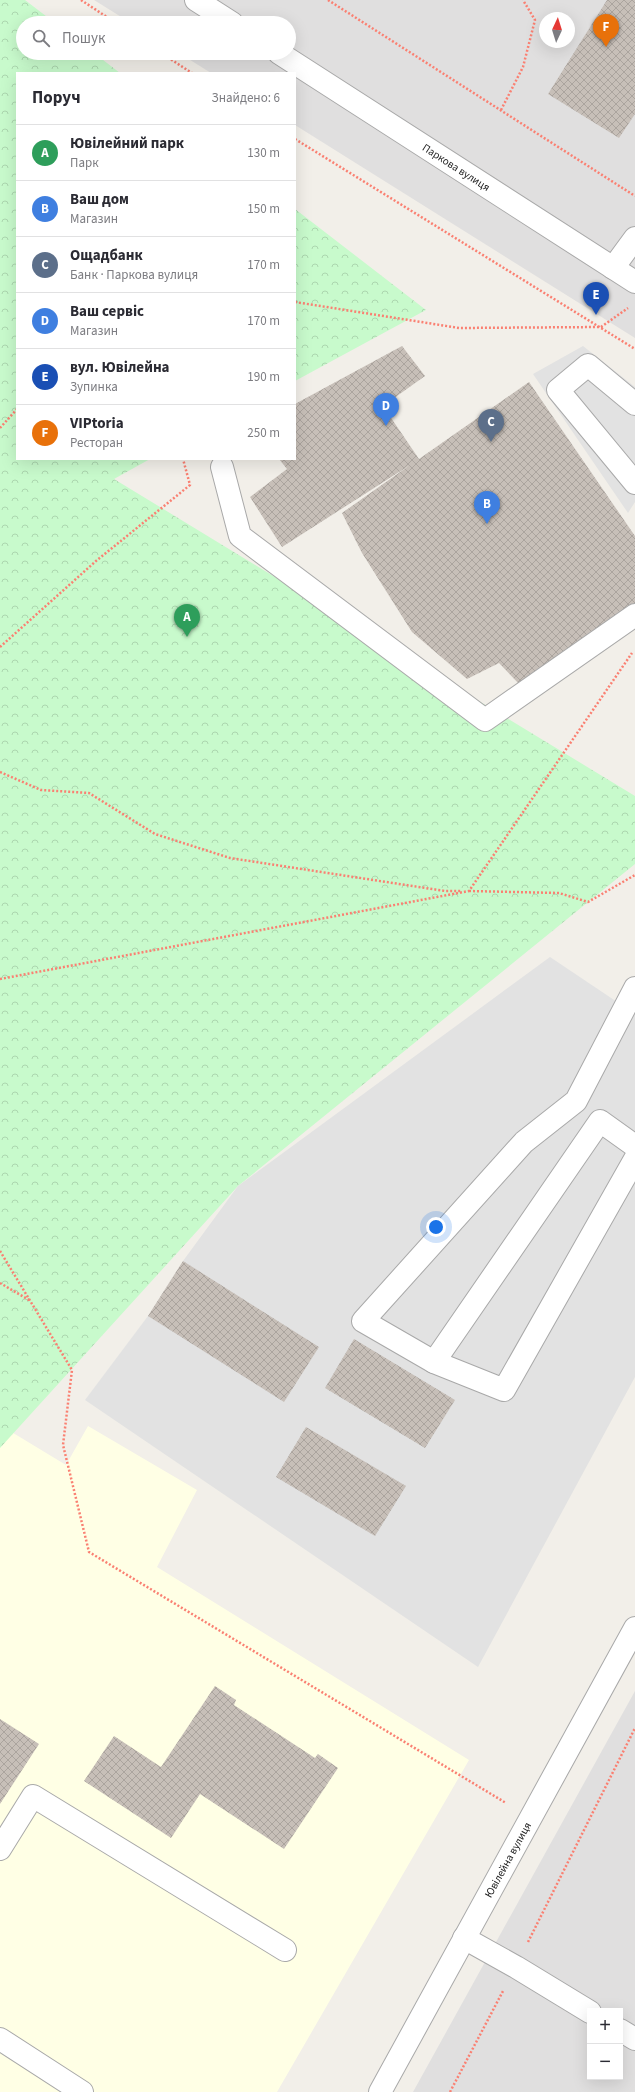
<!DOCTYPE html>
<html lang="uk">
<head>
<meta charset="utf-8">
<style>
	body { margin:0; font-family:"Source Sans 3",sans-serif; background:#f2f2f3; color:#2b2b33 }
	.controls { position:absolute; right:12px; bottom:12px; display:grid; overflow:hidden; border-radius:0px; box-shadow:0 4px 16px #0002 }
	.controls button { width:36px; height:36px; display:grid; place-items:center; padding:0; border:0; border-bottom:1px solid #e1e1e2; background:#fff; color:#2b2b33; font:20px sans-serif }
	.compass { position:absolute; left:539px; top:12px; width:36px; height:36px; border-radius:50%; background:#fff; box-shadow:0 4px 16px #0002; rotate:4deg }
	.you { position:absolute; left:436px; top:1227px; width:14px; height:14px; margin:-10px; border:3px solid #fff; border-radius:50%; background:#1a73e8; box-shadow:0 0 0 6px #1a73e833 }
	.badge { display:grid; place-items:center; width:26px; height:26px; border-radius:50%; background:#1a73e8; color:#fff; font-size:13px; font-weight:700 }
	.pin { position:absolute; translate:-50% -33px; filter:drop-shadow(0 1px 2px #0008) }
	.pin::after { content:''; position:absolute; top:21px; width:14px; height:12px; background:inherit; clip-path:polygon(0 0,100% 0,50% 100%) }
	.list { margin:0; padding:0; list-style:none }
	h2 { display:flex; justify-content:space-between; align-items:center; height:52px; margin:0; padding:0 16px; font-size:17px }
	h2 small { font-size:13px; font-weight:400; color:#7c7c81 }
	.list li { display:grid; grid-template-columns:26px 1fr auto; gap:12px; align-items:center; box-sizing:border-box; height:56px; padding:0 16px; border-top:1px solid #e1e1e2 }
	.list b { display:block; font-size:15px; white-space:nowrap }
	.list p { margin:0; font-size:13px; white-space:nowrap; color:#7c7c81 }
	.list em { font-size:13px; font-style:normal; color:#7c7c81 }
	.icon { flex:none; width:22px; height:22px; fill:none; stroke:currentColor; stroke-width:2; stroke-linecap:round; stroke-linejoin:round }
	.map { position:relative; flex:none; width:635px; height:2092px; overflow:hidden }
	.search { position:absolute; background:#fff; box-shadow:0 4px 16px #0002; left:16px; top:16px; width:280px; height:44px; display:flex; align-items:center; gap:10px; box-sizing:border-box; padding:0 14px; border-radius:22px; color:#7c7c81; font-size:15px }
	.panel { position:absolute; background:#fff; box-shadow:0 4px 16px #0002; left:16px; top:72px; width:280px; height:388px; border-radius:0px }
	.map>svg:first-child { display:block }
	.residential { fill:#e0dfdf; fill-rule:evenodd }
	.education { fill:#ffffe5 }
	.park { fill:url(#park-crowns) }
	.parking { fill:#e2e2e2 }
	.building { fill:url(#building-cross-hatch) }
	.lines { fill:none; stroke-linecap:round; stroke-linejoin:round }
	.minor-casing { stroke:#a9a9a9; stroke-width:24 }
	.path { stroke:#fa8072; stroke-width:2.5; stroke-dasharray:2 2; stroke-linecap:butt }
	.minor { stroke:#fff; stroke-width:22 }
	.labels { text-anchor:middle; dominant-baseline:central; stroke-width:3.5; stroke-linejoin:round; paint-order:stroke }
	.street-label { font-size:11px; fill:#222; stroke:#fff }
</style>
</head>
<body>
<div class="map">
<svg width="635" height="2092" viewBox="0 0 635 2092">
	<defs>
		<pattern id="park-crowns" width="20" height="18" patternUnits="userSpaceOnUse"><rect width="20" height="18" fill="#c8facc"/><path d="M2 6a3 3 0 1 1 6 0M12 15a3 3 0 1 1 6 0" fill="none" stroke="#acd6af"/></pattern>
		<pattern id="building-cross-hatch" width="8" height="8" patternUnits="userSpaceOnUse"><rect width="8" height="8" fill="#c7bfb8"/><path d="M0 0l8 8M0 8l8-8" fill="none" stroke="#aba49e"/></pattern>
	</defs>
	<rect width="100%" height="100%" fill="#f2efe9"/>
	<!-- residential -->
	<path class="residential" d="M94,0H635V338L295,125V73H211L179,53H289V23H131ZM545,18H569V42H545Z
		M635,1691V2092H413ZM590,2011H620V2077H590Z"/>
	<!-- education -->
	<path class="education" d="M0,1425L66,1465L88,1426L197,1490L157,1567L469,1760L277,2092H0Z"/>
	<!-- park -->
	<path class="park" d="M0,0H25L55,23H23V53H94L120,73H17V459H150L114,479L635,796V864L238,1186L0,1448Z
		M295,209L426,310L295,381Z"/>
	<!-- parking -->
	<path class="parking" d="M583,346L635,387V502L628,513L533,374Z
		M550,957L635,1014V1377L478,1667L85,1400L148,1316L183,1261L238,1186Z"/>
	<!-- building -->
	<path class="building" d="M607,0H635V114L619,138L548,94Z
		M402,346L425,376L383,406L419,459L529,382L635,536V603L520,685L499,663L467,679L412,632L362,553L342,513L410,465L282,547L250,497L287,469L279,459H295V404Z
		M183,1261L319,1347L284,1402L148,1316Z
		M354,1339L455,1400L425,1448L325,1388Z
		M306,1427L406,1486L375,1536L276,1477Z
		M215,1686L236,1700L234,1705L315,1758L318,1754L338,1768L284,1849L200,1794L171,1838L84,1781L114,1736L161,1767Z
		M0,1719L39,1744L0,1804Z"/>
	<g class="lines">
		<!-- minor casing -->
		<g class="minor-casing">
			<g id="minor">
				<path d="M196,0L232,23"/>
				<path id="s1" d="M279,53L635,282"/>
				<path d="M613,268L635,238"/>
				<path d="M635,404L588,365L558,390L635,483"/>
				<path d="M222,467L240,536L485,720L635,615"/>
				<path d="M635,988L576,1101L524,1142L363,1321L434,1362L504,1390L635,1159"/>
				<path d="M434,1362L600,1121L635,1146"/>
				<path d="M0,1849L33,1796L285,1950"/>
				<path d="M464,1938L516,1967L590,2012"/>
				<path d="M620,2030L635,2039"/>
				<path d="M0,2039L82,2092"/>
				<path id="s2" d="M380,2092L635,1628"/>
			</g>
		</g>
		<!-- path -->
		<path class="path" d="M81,0L116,23
			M328,0L635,196
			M161,53L192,73
			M501,110L523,67L535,20L523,0
			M295,139L635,349
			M295,302L459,328L601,327L628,308
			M0,428L17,409
			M0,647L96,561L190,485L183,459
			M0,772L41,790L89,793L155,834L230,858L445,891H462
			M469,891L559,893L588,902L635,875
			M0,979L469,891L632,653
			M0,1251L72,1370L63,1445L89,1552L506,1803
			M0,1283L29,1300
			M528,1942L635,1728
			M450,2092L503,1991"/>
		<!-- minor -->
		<use href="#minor" class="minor"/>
	</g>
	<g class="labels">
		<!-- street labels -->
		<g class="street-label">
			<text stroke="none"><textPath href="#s1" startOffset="211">Паркова вулиця</textPath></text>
			<text stroke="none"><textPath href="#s2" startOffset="265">Ювілейна вулиця</textPath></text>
		</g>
	</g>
</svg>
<div class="controls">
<button>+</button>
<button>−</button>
</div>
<svg class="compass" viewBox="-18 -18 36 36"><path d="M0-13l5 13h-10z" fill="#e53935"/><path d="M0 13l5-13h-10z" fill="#7c7c81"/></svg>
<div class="you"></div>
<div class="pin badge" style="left:187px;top:637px;background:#2e9e5b">A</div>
<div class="pin badge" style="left:487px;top:524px;background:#3f7fe0">B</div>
<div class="pin badge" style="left:491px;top:442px;background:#5c6f8a">C</div>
<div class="pin badge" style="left:386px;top:426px;background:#3f7fe0">D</div>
<div class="pin badge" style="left:596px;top:315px;background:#1a4fb4">E</div>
<div class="pin badge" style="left:606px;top:47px;background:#e8710a">F</div>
<div class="search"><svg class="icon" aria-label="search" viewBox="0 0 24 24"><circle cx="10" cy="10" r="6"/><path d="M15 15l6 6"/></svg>Пошук</div>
<section class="panel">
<h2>Поруч<small>Знайдено: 6</small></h2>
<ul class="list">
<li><span class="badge" style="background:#2e9e5b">A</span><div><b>Ювілейний парк</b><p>Парк</p></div><em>130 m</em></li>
<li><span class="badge" style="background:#3f7fe0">B</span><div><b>Ваш дом</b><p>Магазин</p></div><em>150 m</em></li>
<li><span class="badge" style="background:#5c6f8a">C</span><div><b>Ощадбанк</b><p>Банк · Паркова вулиця</p></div><em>170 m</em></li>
<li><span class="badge" style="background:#3f7fe0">D</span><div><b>Ваш сервіс</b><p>Магазин</p></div><em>170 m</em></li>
<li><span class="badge" style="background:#1a4fb4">E</span><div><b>вул. Ювілейна</b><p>Зупинка</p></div><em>190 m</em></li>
<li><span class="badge" style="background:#e8710a">F</span><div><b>VIPtoria</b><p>Ресторан</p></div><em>250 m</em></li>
</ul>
</section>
</div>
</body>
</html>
